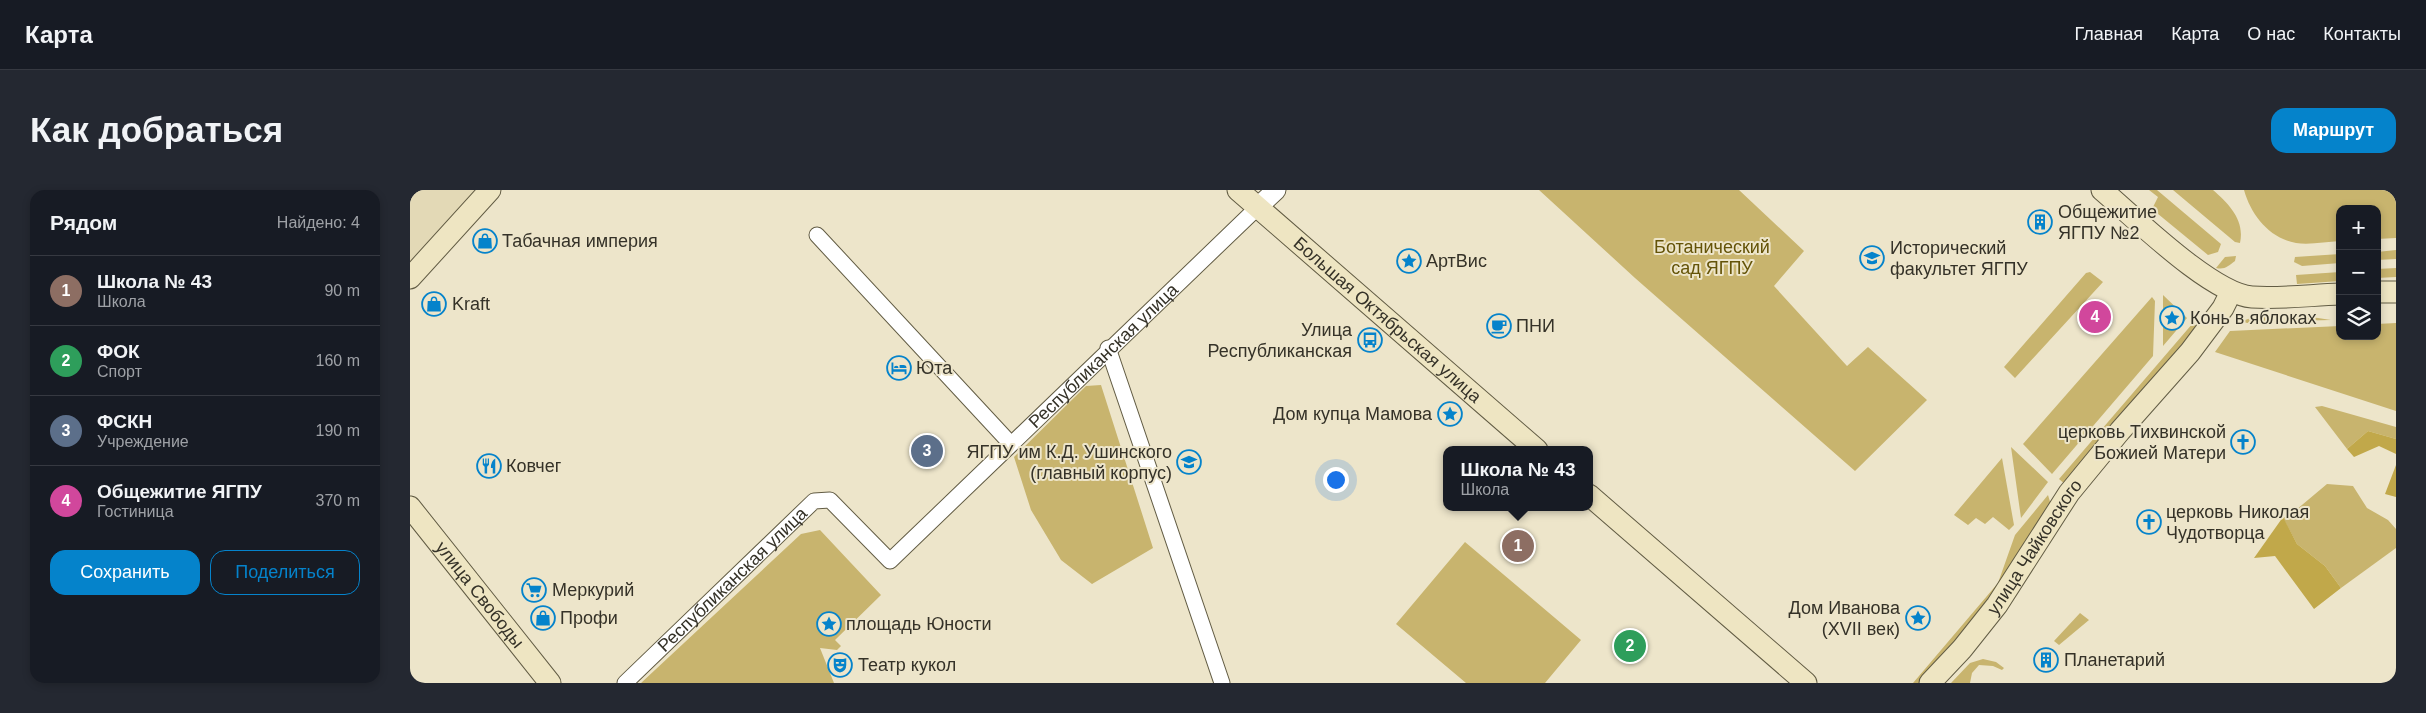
<!DOCTYPE html>
<html lang="ru">
<head>
<meta charset="utf-8">
<style>
	body { margin:0; font-family:Helvetica,sans-serif; background:#242831; color:#f1f3f6 }
	.controls { position:absolute; right:15px; top:15px; display:grid; overflow:hidden; border-radius:10px; box-shadow:0 2px 8px #0003 }
	.controls button { width:45px; height:45px; display:grid; place-items:center; padding:0; border:0; border-bottom:1px solid #363941; background:#171b24; color:#f1f3f6; font:25px sans-serif }
	.you { position:absolute; left:925px; top:289px; width:18px; height:18px; margin:-12px; border:4px solid #fff; border-radius:50%; background:#1a73e8; box-shadow:0 0 0 8px #1a73e833 }
	.badge { display:grid; place-items:center; width:32px; height:32px; border-radius:50%; background:#0583cb; color:#fff; font-size:16px; font-weight:700 }
	.pin { position:absolute; translate:-50% -50%; border:2px solid #fff; box-shadow:0 1px 5px #0006 }
	.popup { position:absolute; left:1033px; top:256px; width:150px; height:65px; box-sizing:border-box; display:grid; place-content:center; border-radius:10px; background:#171b24; filter:drop-shadow(0 1px 4px #0005); font-size:16px; white-space:nowrap; color:#9ea1a6 }
	.popup b { font-size:19px; color:#f1f3f6 }
	.popup::after { content:''; position:absolute; left:50%; top:100%; margin-left:-10px; border:10px solid transparent; border-top-color:#171b24 }
	.list { margin:0; padding:0; list-style:none }
	h2 { display:flex; justify-content:space-between; align-items:center; height:65px; margin:0; padding:0 20px; font-size:21px }
	h2 small { font-size:16px; font-weight:400; color:#9ea1a6 }
	.list li { display:grid; grid-template-columns:32px 1fr auto; gap:15px; align-items:center; box-sizing:border-box; height:70px; padding:0 20px; border-top:1px solid #363941 }
	.list b { display:block; font-size:19px; white-space:nowrap }
	.list p { margin:0; font-size:16px; white-space:nowrap; color:#9ea1a6 }
	.list em { font-size:16px; font-style:normal; color:#9ea1a6 }
	.actions { display:flex; gap:10px; padding:15px 20px }
	.actions a { flex:1; padding:11px 0; border:1px solid #0583cb; border-radius:15px; text-align:center; font-size:18px; color:#0583cb }
	.actions .main { background:#0583cb; color:#fff }
	.icon { flex:none; width:28px; height:28px; fill:none; stroke:currentColor; stroke-width:2; stroke-linecap:round; stroke-linejoin:round }
	.map { position:relative; flex:none; width:1986px; height:493px; overflow:hidden; border-radius:15px }
	header { display:flex; align-items:center; gap:30px; box-sizing:border-box; height:70px; padding:0 25px; background:#171b24; border-bottom:1px solid #363941 }
	header strong { font-size:24px }
	nav { display:flex; gap:28px; margin-inline-start:auto; font-size:18px }
	.intro { display:flex; align-items:center; justify-content:space-between; box-sizing:border-box; height:120px; padding:0 30px }
	h1 { margin:0; font-size:35px }
	.button { padding:12px 22px; border-radius:15px; background:#0583cb; color:#fff; font-size:18px; font-weight:700 }
	main { display:flex; gap:30px; padding:0 30px }
	aside { flex:1; background:#171b24; border-radius:15px; box-shadow:0 2px 8px #0003 }
	.map>svg:first-child { display:block }
	.built { fill:#e3d9b6 }
	.green { fill:#c8b46e }
	.forest { fill:#c1a84a }
	.lines { fill:none; stroke-linecap:round; stroke-linejoin:round }
	.minor-casing { stroke:#625c44; stroke-width:17 }
	.tertiary-casing { stroke:#625c44; stroke-width:21 }
	.secondary-casing { stroke:#625c44; stroke-width:23 }
	.minor { stroke:#fff; stroke-width:15 }
	.tertiary { stroke:#fff; stroke-width:19 }
	.secondary { stroke:#eee5c2; stroke-width:21 }
	.labels { text-anchor:middle; dominant-baseline:central; stroke-width:4; stroke-linejoin:round; paint-order:stroke }
	.poi-label { font-size:18px; fill:#353228; stroke:#ede5ca; text-anchor:start }
	.park-label { font-size:18px; fill:#645307; stroke:#ede5ca }
	.street-label { font-size:18px; fill:#353228; stroke:#ede5ca }
</style>
</head>
<body>
<header>
<strong>Карта</strong>
<nav><a>Главная</a><a>Карта</a><a>О нас</a><a>Контакты</a></nav>
</header>
<div class="intro"><h1>Как добраться</h1><a class="button">Маршрут</a></div>
<main>
<aside>
<h2>Рядом<small>Найдено: 4</small></h2>
<ul class="list">
<li><span class="badge" style="background:#8d6e63">1</span><div><b>Школа № 43</b><p>Школа</p></div><em>90 m</em></li>
<li><span class="badge" style="background:#2e9e5b">2</span><div><b>ФОК</b><p>Спорт</p></div><em>160 m</em></li>
<li><span class="badge" style="background:#5c6f8a">3</span><div><b>ФСКН</b><p>Учреждение</p></div><em>190 m</em></li>
<li><span class="badge" style="background:#d1479c">4</span><div><b>Общежитие ЯГПУ</b><p>Гостиница</p></div><em>370 m</em></li>
</ul>
<div class="actions"><a class="main">Сохранить</a><a>Поделиться</a></div>
</aside>
<div class="map">
<svg width="1986" height="493" viewBox="0 0 1986 493">
	<rect width="100%" height="100%" fill="#ede5ca"/>
	<!-- built -->
	<path class="built" d="M0,0H67L0,73Z"/>
	<!-- green -->
	<path class="green" d="M1129,0H1329L1394,61L1364,96L1437,176L1458,157L1517,210L1445,281L1225,88Z
		M1739,0H1747L1811,54L1808,62L1798,65L1742,19L1748,7Z
		M1763,0H1803C1819,14 1835,30 1830,53L1825,52Z
		M1834,0H1986V48L1967,49V19H1930V51C1916,52 1899,55 1886,53C1859,48 1841,25 1834,0Z
		M1986,60V69L1967,70V62Z
		M1930,64V73L1892,76L1884,72L1885,67Z
		M1826,66L1825,71C1818,76 1815,80 1806,78L1815,67Z
		M1986,78V87L1967,88V79Z
		M1680,82L1693,92L1605,188L1594,177L1676,83Z
		M1930,82V91L1887,94L1886,85Z
		M1753,105L1777,128L1753,156Z
		M1742,107L1745,111L1743,166L1642,284L1613,254Z
		M1871,124L1870,131L1837,133L1832,131L1847,126Z
		M1882,124L1921,130L1880,131Z
		M1783,133L1787,137L1656,295L1649,289Z
		M1986,133V221L1805,162L1820,141L1930,136V146H1967V134Z
		M691,195L743,358L682,394L651,370L621,320L604,267L676,196Z
		M1912,216L1986,237V249L1958,241L1937,259L1905,217Z
		M1601,257L1638,292L1611,328Z
		M1592,268L1604,335L1599,340L1583,327L1575,334L1566,328L1558,335L1544,325Z
		M1917,294L1943,296L1957,318L1978,330L1986,339V358L1931,398L1915,376L1887,354L1873,328L1886,320Z
		M1638,305L1641,315L1592,395L1511,493H1503L1588,393L1605,345Z
		M410,340L471,405L425,450L431,456L427,460L410,458L424,493H231L391,344Z
		M1055,352L1171,450L1135,493H1056L986,434Z
		M1670,423L1679,430L1649,455L1644,451Z
		M1573,469L1586,472L1594,478L1592,480L1583,476L1569,475L1562,483L1560,493H1541L1560,473Z"/>
	<!-- forest -->
	<path class="forest" d="M1958,241L1986,249V264L1969,256L1944,267L1937,259Z
		M1986,275V307L1975,304Z
		M1873,327L1887,354L1915,376L1931,398L1904,419L1865,366L1844,368Z"/>
	<g class="lines">
		<!-- minor casing -->
		<g class="minor-casing">
			<g id="minor">
				<path d="M407,45L600,253"/>
				<path d="M698,158L812,493"/>
				<path id="s1" d="M215,493L404,311L420,310L480,371L848,17"/>
			</g>
		</g>
		<!-- tertiary casing -->
		<g class="tertiary-casing">
			<path id="tertiary" d="M848,17L866,0"/>
		</g>
		<!-- secondary casing -->
		<g class="secondary-casing">
			<g id="secondary">
				<path id="s2" d="M828,0L1127,260"/>
				<path d="M1692,0C1725,28 1802,104 1842,107C1871,109 1901,105 1930,104"/>
				<path d="M0,88L80,0"/>
				<path d="M1967,102H1986"/>
				<path d="M1179,305L1396,493"/>
				<path id="s3" d="M0,317L140,493"/>
				<path id="s4" d="M1520,493L1552,459L1587,415L1659,303L1710,241L1780,162L1813,118L1821,102"/>
			</g>
		</g>
		<!-- minor -->
		<use href="#minor" class="minor"/>
		<!-- tertiary -->
		<use href="#tertiary" class="tertiary"/>
		<!-- secondary -->
		<use href="#secondary" class="secondary"/>
	</g>
	<!-- icons -->
	<defs>
		<g id="building-ring" transform="scale(1.25)"><circle r="9.5" fill="#ede5ca" stroke="#0583cb" stroke-width="1.5"/><path d="M-4-6H4V6H1V3H-1V6H-4ZM-2.5-4.3h1.7v1.8h-1.7ZM.8-4.3h1.7v1.8H.8ZM-2.5-1h1.7V.8h-1.7ZM.8-1h1.7V.8H.8Z" fill="#0583cb"/></g>
		<g id="shop-ring" transform="scale(1.25)"><circle r="9.5" fill="#ede5ca" stroke="#0583cb" stroke-width="1.5"/><path d="M-5-2.5h2.3a2.7 3.5 0 0 1 5.4 0H5L5.5 6h-11ZM-1.5-2.5h3a1.5 2.3 0 0 0-3 0Z" fill="#0583cb"/></g>
		<g id="university-ring" transform="scale(1.25)"><circle r="9.5" fill="#ede5ca" stroke="#0583cb" stroke-width="1.5"/><path d="M0-5L7-2L0 1L-7-2ZM-4 1L0 2.5L4 1V4Q0 6-4 4Z" fill="#0583cb"/></g>
		<g id="sight-ring" transform="scale(1.25)"><circle r="9.5" fill="#ede5ca" stroke="#0583cb" stroke-width="1.5"/><path d="M0-6L1.8-2.2L6-1.7L2.9 1.2L3.7 5.4L0 3.3L-3.7 5.4L-2.9 1.2L-6-1.7L-1.8-2.2Z" fill="#0583cb"/></g>
		<g id="cafe-ring" transform="scale(1.25)"><circle r="9.5" fill="#ede5ca" stroke="#0583cb" stroke-width="1.5"/><path d="M-5.5-4.5H6V0H3Q3 3.5 0 3.5H-2.5Q-5.5 3.5-5.5 0ZM3-3.2v2h1.7v-2ZM-6 4.5H4V6H-6Z" fill="#0583cb"/></g>
		<g id="bus-ring" transform="scale(1.25)"><circle r="9.5" fill="#ede5ca" stroke="#0583cb" stroke-width="1.5"/><path d="M-5-6H5V4H4V6H2V4H-2V6H-4V4H-5ZM-3.5-4V0h7V-4ZM-3.5 1.2v1.5H-2V1.2ZM2 1.2v1.5H3.5V1.2Z" fill="#0583cb"/></g>
		<g id="hotel-ring" transform="scale(1.25)"><circle r="9.5" fill="#ede5ca" stroke="#0583cb" stroke-width="1.5"/><path d="M-6-4.5h1.5V1H6V5H4.5V3h-9V5H-6ZM-4 0a1.8 1.8 0 1 1 3.6 0ZM.5 0V-2.5h3Q6-2.5 6 0Z" fill="#0583cb"/></g>
		<g id="church-ring" transform="scale(1.25)"><circle r="9.5" fill="#ede5ca" stroke="#0583cb" stroke-width="1.5"/><path d="M-1.2-6h2.4v3.5h3.3v2.4h-3.3V6h-2.4V-.1h-3.3v-2.4h3.3Z" fill="#0583cb"/></g>
		<g id="restaurant-ring" transform="scale(1.25)"><circle r="9.5" fill="#ede5ca" stroke="#0583cb" stroke-width="1.5"/><path d="M-5-6h1v4h1v-4h1v4h1v-4h1v5L-1.5 .5V6h-2V.5L-5-1ZM5-6V6H3V1.5H1.5Q1.5-4 5-6Z" fill="#0583cb"/></g>
		<g id="supermarket-ring" transform="scale(1.25)"><circle r="9.5" fill="#ede5ca" stroke="#0583cb" stroke-width="1.5"/><path d="M-6-5.5h2.5l.6 2H6L4.5 2H-2.5L-4.4-4H-6ZM-1.5 3.2a1.3 1.3 0 1 0 .1 0ZM3 3.2a1.3 1.3 0 1 0 .1 0Z" fill="#0583cb"/></g>
		<g id="theatre-ring" transform="scale(1.25)"><circle r="9.5" fill="#ede5ca" stroke="#0583cb" stroke-width="1.5"/><path d="M-5-5.5Q0-4 5-5.5V0Q5 5 0 6Q-5 5-5 0ZM-3.3-2.5H-1v1.5H-3.3ZM1-2.5H3.3v1.5H1ZM-2.8 1Q0 5.5 2.8 1Z" fill="#0583cb"/></g>
	</defs>
	<g fill-rule="evenodd">
		<use href="#building-ring" x="1630" y="32"/>
		<use href="#shop-ring" x="75" y="51"/>
		<use href="#university-ring" x="1462" y="68"/>
		<use href="#sight-ring" x="999" y="71"/>
		<use href="#shop-ring" x="24" y="114"/>
		<use href="#sight-ring" x="1762" y="128"/>
		<use href="#cafe-ring" x="1089" y="136"/>
		<use href="#bus-ring" x="960" y="150"/>
		<use href="#hotel-ring" x="489" y="178"/>
		<use href="#sight-ring" x="1040" y="224"/>
		<use href="#church-ring" x="1833" y="252"/>
		<use href="#university-ring" x="779" y="272"/>
		<use href="#restaurant-ring" x="79" y="276"/>
		<use href="#church-ring" x="1739" y="332"/>
		<use href="#supermarket-ring" x="124" y="400"/>
		<use href="#shop-ring" x="133" y="428"/>
		<use href="#sight-ring" x="1508" y="428"/>
		<use href="#sight-ring" x="419" y="434"/>
		<use href="#building-ring" x="1636" y="470"/>
		<use href="#theatre-ring" x="430" y="475"/>
	</g>
	<g class="labels">
		<!-- poi labels -->
		<g class="poi-label">
			<text x="1648" y="22">Общежитие<tspan x="1648" dy="21">ЯГПУ №2</tspan></text>
			<text x="92" y="51">Табачная империя</text>
			<text x="1480" y="58">Исторический<tspan x="1480" dy="21">факультет ЯГПУ</tspan></text>
			<text x="1016" y="71">АртВис</text>
			<text x="42" y="114">Kraft</text>
			<text x="1780" y="128">Конь в яблоках</text>
			<text x="1106" y="136">ПНИ</text>
			<text x="942" y="140" text-anchor="end">Улица<tspan x="942" dy="21">Республиканская</tspan></text>
			<text x="506" y="178">Юта</text>
			<text x="1022" y="224" text-anchor="end">Дом купца Мамова</text>
			<text x="1816" y="242" text-anchor="end">церковь Тихвинской<tspan x="1816" dy="21">Божией Матери</tspan></text>
			<text x="762" y="262" text-anchor="end">ЯГПУ им К.Д. Ушинского<tspan x="762" dy="21">(главный корпус)</tspan></text>
			<text x="96" y="276">Ковчег</text>
			<text x="1756" y="322">церковь Николая<tspan x="1756" dy="21">Чудотворца</tspan></text>
			<text x="142" y="400">Меркурий</text>
			<text x="1490" y="418" text-anchor="end">Дом Иванова<tspan x="1490" dy="21">(XVII век)</tspan></text>
			<text x="150" y="428">Профи</text>
			<text x="436" y="434">площадь Юности</text>
			<text x="1654" y="470">Планетарий</text>
			<text x="448" y="475">Театр кукол</text>
		</g>
		<!-- park labels -->
		<g class="park-label">
			<text x="1302" y="57">Ботанический<tspan x="1302" dy="21">сад ЯГПУ</tspan></text>
		</g>
		<!-- street labels -->
		<g class="street-label">
			<text stroke="none"><textPath href="#s2" startOffset="198">Большая Октябрьская улица</textPath></text>
			<text stroke="none"><textPath href="#s1" startOffset="660">Республиканская улица</textPath></text>
			<text stroke="none"><textPath href="#s4" startOffset="172">улица Чайковского</textPath></text>
			<text stroke="none"><textPath href="#s1" startOffset="149">Республиканская улица</textPath></text>
			<text stroke="none"><textPath href="#s3" startOffset="112">улица Свободы</textPath></text>
		</g>
	</g>
</svg>
<div class="controls">
<button>+</button>
<button>−</button>
<button><svg class="icon" aria-label="layers" viewBox="0 0 24 24"><path d="M12 4l9 5-9 5-9-5zM3 14l9 5 9-5"/></svg></button>
</div>
<div class="you"></div>
<div class="pin badge" style="left:1108px;top:356px;background:#8d6e63">1</div>
<div class="popup"><b>Школа № 43</b>Школа</div>
<div class="pin badge" style="left:1220px;top:456px;background:#2e9e5b">2</div>
<div class="pin badge" style="left:517px;top:261px;background:#5c6f8a">3</div>
<div class="pin badge" style="left:1685px;top:127px;background:#d1479c">4</div>
</div>
</main>
</body>
</html>
